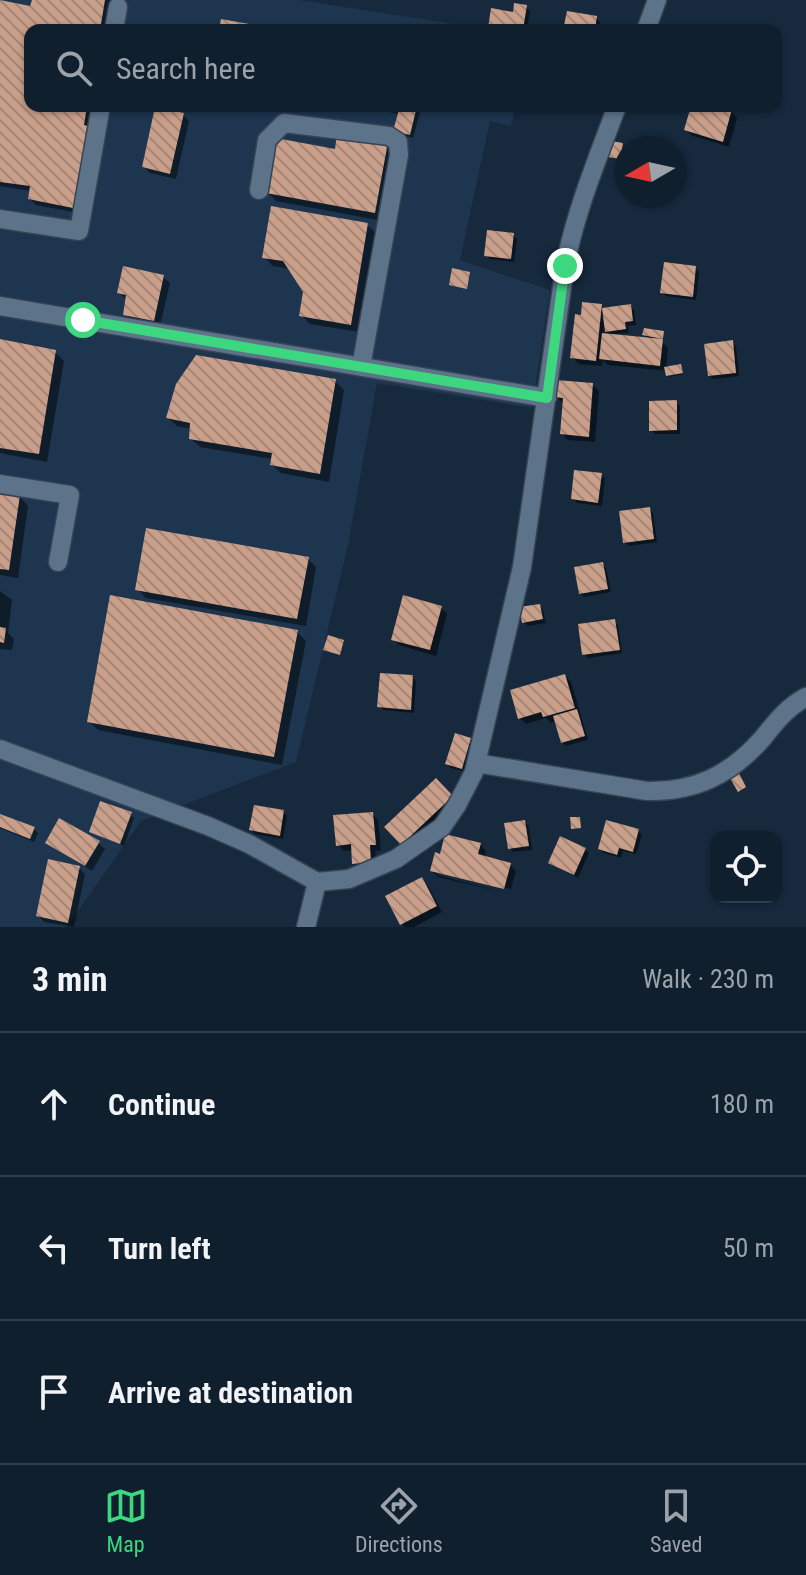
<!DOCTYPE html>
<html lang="en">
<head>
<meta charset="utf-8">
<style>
	body { margin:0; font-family:"Roboto Condensed",sans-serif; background:#192736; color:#f1f3f6 }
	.controls { position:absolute; right:24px; bottom:24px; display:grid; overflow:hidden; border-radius:16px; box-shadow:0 2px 6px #0004 }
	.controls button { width:72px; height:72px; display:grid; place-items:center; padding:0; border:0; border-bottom:2px solid #303d4a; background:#101f2e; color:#f1f3f6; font:40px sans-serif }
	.compass { position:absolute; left:614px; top:136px; width:72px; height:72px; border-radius:50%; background:#101f2e; box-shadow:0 2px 6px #0004; rotate:261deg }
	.stop { position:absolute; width:24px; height:24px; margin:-18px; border:6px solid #3cd77e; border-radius:50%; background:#fff }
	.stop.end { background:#3cd77e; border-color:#fff; box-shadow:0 2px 8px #0008 }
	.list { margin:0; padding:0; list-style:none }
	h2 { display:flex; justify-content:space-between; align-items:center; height:104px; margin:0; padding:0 32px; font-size:34px }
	h2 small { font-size:26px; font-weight:400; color:#9ca2aa }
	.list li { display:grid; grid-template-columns:52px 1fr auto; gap:24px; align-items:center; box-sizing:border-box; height:144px; padding:0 32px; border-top:2px solid #303d4a }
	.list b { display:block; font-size:30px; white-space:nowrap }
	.list em { font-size:26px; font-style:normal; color:#9ca2aa }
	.icon { flex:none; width:44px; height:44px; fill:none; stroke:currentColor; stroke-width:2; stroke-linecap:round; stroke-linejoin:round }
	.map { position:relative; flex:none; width:806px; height:927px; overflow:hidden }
	.search { position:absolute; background:#101f2e; box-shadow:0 2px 6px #0004; left:24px; right:24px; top:24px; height:88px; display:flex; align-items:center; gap:20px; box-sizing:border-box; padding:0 28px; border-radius:16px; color:#9ca2aa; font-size:30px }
	.sheet { height:536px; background:#101f2e }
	nav { display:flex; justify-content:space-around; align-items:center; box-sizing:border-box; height:112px; border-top:2px solid #303d4a; background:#101f2e; font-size:22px; color:#9ca2aa }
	nav a { display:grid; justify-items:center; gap:4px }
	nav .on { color:#3cd77e }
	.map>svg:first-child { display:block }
	.built { fill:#1d354e }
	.shadow { fill:#0007 }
	.building { fill:url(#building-back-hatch) }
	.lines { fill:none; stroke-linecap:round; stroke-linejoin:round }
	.minor-casing { stroke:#354353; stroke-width:21 }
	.minor { stroke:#5d738a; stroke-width:18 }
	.route { stroke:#3cd77e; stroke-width:10 }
</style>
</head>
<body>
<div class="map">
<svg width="806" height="927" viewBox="0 0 806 927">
	<defs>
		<pattern id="building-back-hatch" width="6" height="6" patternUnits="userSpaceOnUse" patternTransform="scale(2)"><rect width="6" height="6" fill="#c99f8a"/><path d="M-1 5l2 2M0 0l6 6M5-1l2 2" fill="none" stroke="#a28577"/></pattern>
	</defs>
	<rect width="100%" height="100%" fill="#16293d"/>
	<!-- built -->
	<path class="built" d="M0,0H300L454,24L468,30H30V106H515L511,126L490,121L460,260L550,290L532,408L377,383L348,545L296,762L141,821L67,927H0Z"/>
	<!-- shadow -->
	<path class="shadow" d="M34,0H111L107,30H30V106H94L84,214L36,205L30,199L31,191L0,186V2L32,8Z
		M526,7L530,11L527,30H493L490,27Z
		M596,18L600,22L599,30H565Z
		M356,106H418L421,109L413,138L399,134L400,114Z
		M693,106H714L731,111L737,118L729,147L693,136L686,130Z
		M183,115L189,121L176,179L150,173L144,167Z
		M387,144L395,153L383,221L276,201L268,193L336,151Z
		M367,225L376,233L359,332L310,324L301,315L306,291L290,269L273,266L264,257Z
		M513,235L517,239L514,262L490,259L486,255Z
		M695,268L699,272L696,300L666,296L662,292Z
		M163,277L170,283L160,326L131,320L125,314L126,299L119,293Z
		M601,306L605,309L630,306L634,310L636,325L628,326L629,333L615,334L650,340L644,334L663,333L664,339L658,338L668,348L666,368L681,366L683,374L669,377L667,371L608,365L603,360L602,366L579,364L572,357L583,317Z
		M0,342L55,352L64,361L47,462L0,453Z
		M732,342L736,346L739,376L713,379L709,375Z
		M335,381L344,390L329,482L281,473L272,465L273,459L200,447L191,439L192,429L177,426L168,418Z
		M593,385L599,391L595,442L568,440L562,434L563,403L557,397Z
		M676,402L680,406V434H655L651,430Z
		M601,475L605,479L602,506L577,503L573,499Z
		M0,494L20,497L28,506L18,578L0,575Z
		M649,509L653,513L657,542L629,546L625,542Z
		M308,559L316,567L306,626L146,598L137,589Z
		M602,564L606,568L611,592L584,597L580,593Z
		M0,591L12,600L8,633L14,639L12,650L0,649Z
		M539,606L543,610L546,623L528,626L524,622Z
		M441,608L447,614L436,656L399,645L393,639Z
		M614,621L618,625L622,653L588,658L584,654Z
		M297,632L306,641L282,765L98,730L89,721Z
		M565,676L571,682L588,740L566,746L562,742L556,721L551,723L546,718L526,724L520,718Z
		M412,677L416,681L414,713L383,710L379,706Z
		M470,739L474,743L466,772L451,768L447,764Z
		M436,781L458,804L409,850L387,827Z
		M283,812L287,816L283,839L255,834L251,830Z
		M130,814L134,818L124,846L91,831Z
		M372,814L378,820L381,850L375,851L377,868L361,870L354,863L353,850L344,851L338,845Z
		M0,816L34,829L38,833L34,842L0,828Z
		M525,822L529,826L532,850L513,852L510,848Z
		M638,831L642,835L636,854L623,851L621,858L604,853L600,849Z
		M48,843H98L105,849L92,871Z
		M480,844L486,851L484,858L510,865L516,871L511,889L437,871V875L510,894L438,877L432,871L442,856Z
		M585,850L589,853L578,878L550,863Z
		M79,868L85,874L74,927L44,922L38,915Z
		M422,879L428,886L442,912L414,927H405L402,924Z"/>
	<!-- building -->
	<path class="building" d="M0,0L30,6L32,0H105L100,30H30V106H87L84,125L94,128L78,209L28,199L30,186L0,182Z
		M514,3L527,5L523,30L488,28L491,8L513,12Z
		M567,11L597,16L595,30H563Z
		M221,19L271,28V30H219Z
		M400,106H417L410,135L393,131Z
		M691,106H721L732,109L723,142L684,130Z
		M155,107L184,113L170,174L142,167Z
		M337,133L388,142L375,213L266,193L276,138L335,149Z
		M611,141L623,143L620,159L608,157Z
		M271,206L368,223L351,325L299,316L303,292L283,261L262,258Z
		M487,230L514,233L511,259L484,256Z
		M664,262L696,266L693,297L660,293Z
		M123,266L164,275L154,321L123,315L126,295L117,293Z
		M452,268L470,272L467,289L449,285Z
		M582,302L602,304L596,361L570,358L575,314L581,315Z
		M631,304L633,321L625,322L626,329L605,332L602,308Z
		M644,328L664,331L663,339L642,335Z
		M602,333L663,339L660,366L599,359Z
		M0,339L56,350L39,454L0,448Z
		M733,340L736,373L708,376L704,344Z
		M196,355L336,379L320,474L270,465L272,453L189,439L190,423L166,418L176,384Z
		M681,364L683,373L666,376L664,367Z
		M556,380L593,383L589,437L560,434L563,398L554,397Z
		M677,400V430L649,431V401Z
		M574,470L602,473L598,503L571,499Z
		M0,492L20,495L9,570L0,569Z
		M650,507L654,539L623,543L619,511Z
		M146,528L309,557L297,619L135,590Z
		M603,562L608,589L579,594L574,567Z
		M110,595L298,630L274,757L87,722Z
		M403,595L442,606L430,650L391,640Z
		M540,604L543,619L522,623L519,607Z
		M615,619L620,650L582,655L578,624Z
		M0,627L6,628L4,643L0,642Z
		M328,635L344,640L340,655L323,650Z
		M380,673L413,675L411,710L377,707Z
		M565,674L575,708L543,717L541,712L518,719L510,690Z
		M577,709L585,736L561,743L553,716Z
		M455,733L471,738L462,769L445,764Z
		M739,773L746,787L738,792L730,778Z
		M436,778L453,796L401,845L384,827Z
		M100,801L132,812L120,844L89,832Z
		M254,805L284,810L280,836L249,830Z
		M373,812L376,845H370L371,862L352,864L351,844L336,846L333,815Z
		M0,814L35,827L30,839L0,827Z
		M570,817H580L581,828L571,829Z
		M59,818L100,841L85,866L45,843Z
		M525,820L529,846L508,849L504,823Z
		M606,820L639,829L633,852L619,848L617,855L598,849Z
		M445,834L481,843L478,854L511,863L504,889L430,871L435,852L440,854Z
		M560,836L586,848L574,875L548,863Z
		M48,859L80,866L68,923L36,916Z
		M422,877L437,906L400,925L385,896Z"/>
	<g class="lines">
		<!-- minor casing -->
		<g class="minor-casing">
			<path id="minor" d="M114,30L118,7
				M646,30L657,0
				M259,190L267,140L284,123L389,136L398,142L399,155L361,367
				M0,219L79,231L101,106
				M0,306L547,398
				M0,484L70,495L58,562
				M0,749L208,826L249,844L317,882L349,879L396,859L442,827L457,805L474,772L522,567L565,266C576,210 597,160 617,106
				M476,763L647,791C695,792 730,775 762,739C776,722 786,708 806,697
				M306,927L317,882"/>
		</g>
		<!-- minor -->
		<use href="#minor" class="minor"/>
	</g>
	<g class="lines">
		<!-- route -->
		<path class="route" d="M83,320L547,398L565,266"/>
	</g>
</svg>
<div class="controls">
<button><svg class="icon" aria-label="locate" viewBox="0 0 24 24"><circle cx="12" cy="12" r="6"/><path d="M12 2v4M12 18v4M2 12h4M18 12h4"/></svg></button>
</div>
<svg class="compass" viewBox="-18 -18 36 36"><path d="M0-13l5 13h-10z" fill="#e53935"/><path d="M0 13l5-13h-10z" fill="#9ca2aa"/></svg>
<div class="stop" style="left:83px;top:320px"></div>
<div class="stop end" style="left:565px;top:266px"></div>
<div class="search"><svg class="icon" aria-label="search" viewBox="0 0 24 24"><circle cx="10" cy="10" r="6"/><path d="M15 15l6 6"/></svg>Search here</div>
</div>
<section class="sheet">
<h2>3 min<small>Walk · 230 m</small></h2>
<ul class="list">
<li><svg class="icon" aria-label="ahead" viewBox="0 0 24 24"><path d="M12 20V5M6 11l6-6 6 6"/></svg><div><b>Continue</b></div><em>180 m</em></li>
<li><svg class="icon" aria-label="left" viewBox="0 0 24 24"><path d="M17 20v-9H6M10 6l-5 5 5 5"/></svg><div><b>Turn left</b></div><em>50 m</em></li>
<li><svg class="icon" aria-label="arrive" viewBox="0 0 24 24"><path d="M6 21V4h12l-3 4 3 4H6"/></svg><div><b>Arrive at destination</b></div></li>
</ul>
</section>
<nav>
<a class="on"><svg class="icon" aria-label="map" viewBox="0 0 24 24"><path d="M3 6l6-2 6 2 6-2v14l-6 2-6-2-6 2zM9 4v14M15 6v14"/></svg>Map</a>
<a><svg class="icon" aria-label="directions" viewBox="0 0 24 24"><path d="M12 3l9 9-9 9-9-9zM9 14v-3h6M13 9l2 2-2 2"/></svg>Directions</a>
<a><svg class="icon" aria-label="saved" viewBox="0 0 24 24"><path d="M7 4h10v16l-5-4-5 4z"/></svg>Saved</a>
</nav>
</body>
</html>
